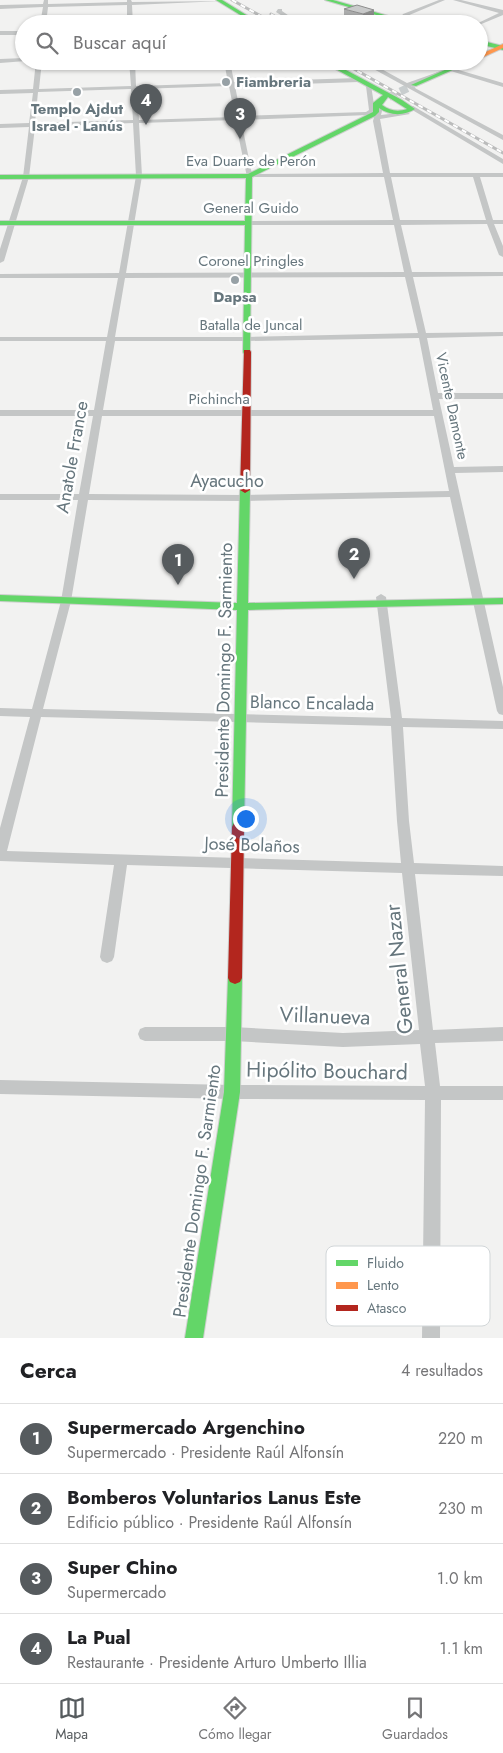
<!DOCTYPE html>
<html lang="es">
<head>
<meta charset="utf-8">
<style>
	body { margin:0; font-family:Jost,sans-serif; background:#f6f6f6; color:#202124 }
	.you { position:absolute; left:245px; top:818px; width:18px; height:18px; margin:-12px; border:4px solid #fff; border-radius:50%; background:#1a73e8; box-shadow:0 0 0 8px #1a73e833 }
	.badge { display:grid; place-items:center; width:32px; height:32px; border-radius:50%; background:#565b5e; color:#fff; font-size:16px; font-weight:700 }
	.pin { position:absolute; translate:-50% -41px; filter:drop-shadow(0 1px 2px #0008) }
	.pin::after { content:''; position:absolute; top:26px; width:18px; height:15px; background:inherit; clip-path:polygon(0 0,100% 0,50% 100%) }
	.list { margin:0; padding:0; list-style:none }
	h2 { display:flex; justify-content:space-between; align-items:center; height:65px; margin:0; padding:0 20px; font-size:21px }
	h2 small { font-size:16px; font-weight:400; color:#757577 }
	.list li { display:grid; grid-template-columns:32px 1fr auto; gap:15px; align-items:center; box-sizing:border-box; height:70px; padding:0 20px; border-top:1px solid #e0e0e0 }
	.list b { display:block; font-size:19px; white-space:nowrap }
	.list p { margin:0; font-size:16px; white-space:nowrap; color:#757577 }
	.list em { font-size:16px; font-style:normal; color:#757577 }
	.icon { flex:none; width:28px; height:28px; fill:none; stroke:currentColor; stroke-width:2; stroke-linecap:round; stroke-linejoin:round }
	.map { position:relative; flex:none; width:503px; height:1338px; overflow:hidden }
	.search { position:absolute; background:#fff; box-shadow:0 1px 4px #0004; left:15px; right:15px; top:15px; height:55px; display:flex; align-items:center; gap:12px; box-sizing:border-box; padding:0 18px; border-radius:28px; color:#757577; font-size:19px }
	.sheet { height:345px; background:#fff }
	nav { display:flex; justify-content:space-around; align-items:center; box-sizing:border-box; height:70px; border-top:1px solid #e0e0e0; background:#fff; font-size:14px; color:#757577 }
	nav a { display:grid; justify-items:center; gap:2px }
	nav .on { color:#565b5e }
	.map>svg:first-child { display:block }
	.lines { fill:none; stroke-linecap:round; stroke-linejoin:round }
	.secondary-tunnel { stroke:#c8cdce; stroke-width:8; stroke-dasharray:8 4.5; stroke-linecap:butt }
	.fast-casing { stroke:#cecfce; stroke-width:2 }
	.slow-casing { stroke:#cecfce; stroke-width:2 }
	.jam-casing { stroke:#cecfce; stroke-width:2 }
	.street { fill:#c4c6c6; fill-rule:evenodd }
	.fast { fill:#63d668; fill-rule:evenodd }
	.slow { fill:#ff974d; fill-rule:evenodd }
	.jam { fill:#b3261e; fill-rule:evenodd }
	.rail-casing { stroke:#bbbcbc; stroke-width:3 }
	.rail { stroke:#fff; stroke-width:2; stroke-dasharray:5; stroke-linecap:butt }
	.wall { fill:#adaeae }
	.shaded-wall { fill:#8d8d8d }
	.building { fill:#c9caca; stroke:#8d8d8d }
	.poi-dot { fill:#97a1a6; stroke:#fff; stroke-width:2 }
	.labels { text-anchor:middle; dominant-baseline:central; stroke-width:5; stroke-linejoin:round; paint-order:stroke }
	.far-poi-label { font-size:15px; font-weight:bold; fill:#66767d; stroke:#fff }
	.far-street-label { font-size:15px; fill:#66767d; stroke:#fff }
	.street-label { font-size:18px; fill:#66767d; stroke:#fff }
	.near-street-label { font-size:21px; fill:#66767d; stroke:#fff }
	.key { fill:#fff; stroke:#d1d6d8; stroke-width:1 }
	.key-label { font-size:14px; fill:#66767d }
</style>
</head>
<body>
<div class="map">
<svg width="503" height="1338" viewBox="0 0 503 1338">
	<rect width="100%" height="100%" fill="#f2f2f1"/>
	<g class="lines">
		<!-- secondary-tunnel -->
		<path class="secondary-tunnel" d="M389,97L414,85"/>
		<!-- fast casing -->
		<g class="fast-casing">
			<path id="fast" d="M216,0H222L261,24H255Z
				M325,0H333L416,24H407Z
				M479,40L503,46V50L479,44Z
				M321,61H329L402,100L415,109C404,116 390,116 379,108V112L375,116L252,177L250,354H244L243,352L245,225H0V221H245L246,178L0,179V175L248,174L373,112V103L383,95ZM388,97L407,109C398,112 390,111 382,105Z
				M465,61H473L416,86L411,85Z
				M245,487L250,490L248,603L503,598V604L248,610L244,827L242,831L238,832L234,831L232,827L237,610L0,601V595L237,603L240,490Z
				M235,972L240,974L242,978L240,1092L203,1338H185L224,1092L228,978L230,974Z"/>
		</g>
		<!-- slow casing -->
		<g class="slow-casing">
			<path id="slow" d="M503,44V48L479,59V55Z"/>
		</g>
		<!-- jam casing -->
		<g class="jam-casing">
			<path id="jam" d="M244,350H250L251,352L250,490L245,493L240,490Z
				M238,822L242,823L244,827L242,978L240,982L235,984L230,982L228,978L232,827L234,823Z"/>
		</g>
		<!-- street -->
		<path class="street" d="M44,0H48V4L127,2V0H131L132,2L223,1L132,5L133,24H127V5L48,7L46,24H40L43,7L0,9V5L43,4Z
			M439,0H445L407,16L402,24H397L403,14Z
			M453,0H461L503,10V15L479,25L476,24L499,13Z
			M278,9H282V11L301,24H295L276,12Z
			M0,31H24V35H0Z
			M24,58V61H26L0,63V59Z
			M36,61H42L39,89L131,86L129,61H135L136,86L228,83L224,61H230L234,82L359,78L362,80L359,82L235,86L241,116L366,112L369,110L366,86L371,85L375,111L369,115L241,120L252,174L383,173L373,121L377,107L380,105L383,107L381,115L407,112L410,114L380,119L390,173H503V177H480L493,220H503V224H494L503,246V257L499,255L487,224L401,225L412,272H503V276L413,277L426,333L503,332V336L427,338L438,393H503V399H439L454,467L503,466V472L455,473L503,687V715L499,714L497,711L450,497L244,501L88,500L71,601L43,709L391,718L376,597L381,594L386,597L402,718L503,721V729L403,727L409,821L414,863L503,866V876L415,874L433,1030L503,1027V1041L435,1043L440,1086H503V1100H441L440,1338H422L425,1100L232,1099L0,1094V1080L232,1085L425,1086L420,1044L343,1047L233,1041H145L140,1039L138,1034L140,1029L145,1027H233L343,1033L419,1030L402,873L127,865L114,957L112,961L107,963L102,961L100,957L114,865L0,861V828L30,717L0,716V708L32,709L61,601L78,500H0V494H79L93,416H0V410H94L106,341H0V337H107L118,278H0V274L119,273L136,176L133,123L35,127L29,177L4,261L0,263V249L23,177L29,127L0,128V124L29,123L33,93L0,94V90L33,89ZM229,86L235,117L139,120L137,89ZM131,89L133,120L35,123L38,92ZM235,120L247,177H384L393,220L249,221L245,223L246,225H394L404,272L126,273L142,176L139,123ZM391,177H473L486,220H400ZM405,277L418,333L247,337H115L125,278ZM419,338L433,410H103L115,341H247ZM102,416H434L449,491L244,495L89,494ZM41,717L391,726L397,821L401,863L7,851Z
			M359,61H367L407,83L441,71V73L411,86L503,135V140Z
			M418,61H428L503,83V87Z
			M409,106H413L503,159V164L409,108Z"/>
		<!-- fast -->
		<use href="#fast" class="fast"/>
		<!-- slow -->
		<use href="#slow" class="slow"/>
		<!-- jam -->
		<use href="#jam" class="jam"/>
		<!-- rail casing -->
		<g class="rail-casing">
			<path id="rail" d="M232,0L275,24
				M271,14L287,24
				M340,61L503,153"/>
		</g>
		<!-- rail -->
		<use href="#rail" class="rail"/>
	</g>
	<!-- wall -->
	<path class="wall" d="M344,9L374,17L362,22L344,17Z"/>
	<!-- shaded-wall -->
	<path class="shaded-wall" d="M374,10V17L362,22L363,14Z"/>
	<!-- building -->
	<path class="building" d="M357,5L374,10L363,14L344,9Z"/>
	<!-- markers -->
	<g class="poi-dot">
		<circle cx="226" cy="82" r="5"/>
		<circle cx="77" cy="92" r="5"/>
		<circle cx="235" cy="280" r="5"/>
	</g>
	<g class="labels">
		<!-- far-poi labels -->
		<g class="far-poi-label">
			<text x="236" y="82" text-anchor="start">Fiambreria</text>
			<text x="77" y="109">Templo Ajdut<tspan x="77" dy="17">Israel - Lanús</tspan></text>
			<text x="235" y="297">Dapsa</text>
		</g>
		<!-- far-street labels -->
		<g class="far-street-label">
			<text x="251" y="161">Eva Duarte de Perón</text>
			<text x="251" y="208">General Guido</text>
			<text x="251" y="261">Coronel Pringles</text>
			<text x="251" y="325">Batalla de Juncal</text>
			<text x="219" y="399">Pichincha</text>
			<text transform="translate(452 406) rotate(78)">Vicente Damonte</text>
		</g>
		<!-- street labels -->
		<g class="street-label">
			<text transform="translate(72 457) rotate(-80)">Anatole France</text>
			<text x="227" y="481">Ayacucho</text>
			<text transform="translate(224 670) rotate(-89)">Presidente Domingo F. Sarmiento</text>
			<text transform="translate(312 703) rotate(1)">Blanco Encalada</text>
			<text transform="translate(252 845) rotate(2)">José Bolaños</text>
			<text transform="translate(197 1191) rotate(-82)">Presidente Domingo F. Sarmiento</text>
		</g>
		<!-- near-street labels -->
		<g class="near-street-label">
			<text transform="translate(399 969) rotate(-96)">General Nazar</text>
			<text transform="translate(325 1016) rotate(2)">Villanueva</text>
			<text transform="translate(327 1071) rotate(1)">Hipólito Bouchard</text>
		</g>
	</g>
	<!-- legend -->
	<rect x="326" y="1246" width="164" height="80" rx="8" class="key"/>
	<rect x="336" y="1260" width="22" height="6" fill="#63d668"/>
	<rect x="336" y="1282" width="22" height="7" fill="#ff974d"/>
	<rect x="336" y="1305" width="22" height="6" fill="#b3261e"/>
	<g class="key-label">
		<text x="367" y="1268">Fluido</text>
		<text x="367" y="1290">Lento</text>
		<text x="367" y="1313">Atasco</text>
	</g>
</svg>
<div class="you"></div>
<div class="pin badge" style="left:178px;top:585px">1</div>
<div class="pin badge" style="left:354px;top:579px">2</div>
<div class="pin badge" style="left:240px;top:139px">3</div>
<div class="pin badge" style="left:146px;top:125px">4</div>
<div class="search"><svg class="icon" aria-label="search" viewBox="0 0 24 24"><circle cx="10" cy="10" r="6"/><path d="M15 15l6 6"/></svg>Buscar aquí</div>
</div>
<section class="sheet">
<h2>Cerca<small>4 resultados</small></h2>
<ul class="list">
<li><span class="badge">1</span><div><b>Supermercado Argenchino</b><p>Supermercado · Presidente Raúl Alfonsín</p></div><em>220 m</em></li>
<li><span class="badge">2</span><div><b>Bomberos Voluntarios Lanus Este</b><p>Edificio público · Presidente Raúl Alfonsín</p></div><em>230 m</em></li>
<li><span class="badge">3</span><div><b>Super Chino</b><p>Supermercado</p></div><em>1.0 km</em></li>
<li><span class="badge">4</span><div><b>La Pual</b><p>Restaurante · Presidente Arturo Umberto Illia</p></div><em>1.1 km</em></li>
</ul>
</section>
<nav>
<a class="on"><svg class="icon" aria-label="map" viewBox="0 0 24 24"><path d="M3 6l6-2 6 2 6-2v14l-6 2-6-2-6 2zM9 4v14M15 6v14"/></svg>Mapa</a>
<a><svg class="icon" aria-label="directions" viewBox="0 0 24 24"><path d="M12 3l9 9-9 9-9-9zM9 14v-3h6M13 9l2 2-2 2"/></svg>Cómo llegar</a>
<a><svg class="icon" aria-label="saved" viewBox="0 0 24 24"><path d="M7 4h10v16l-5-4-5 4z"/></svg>Guardados</a>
</nav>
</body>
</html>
